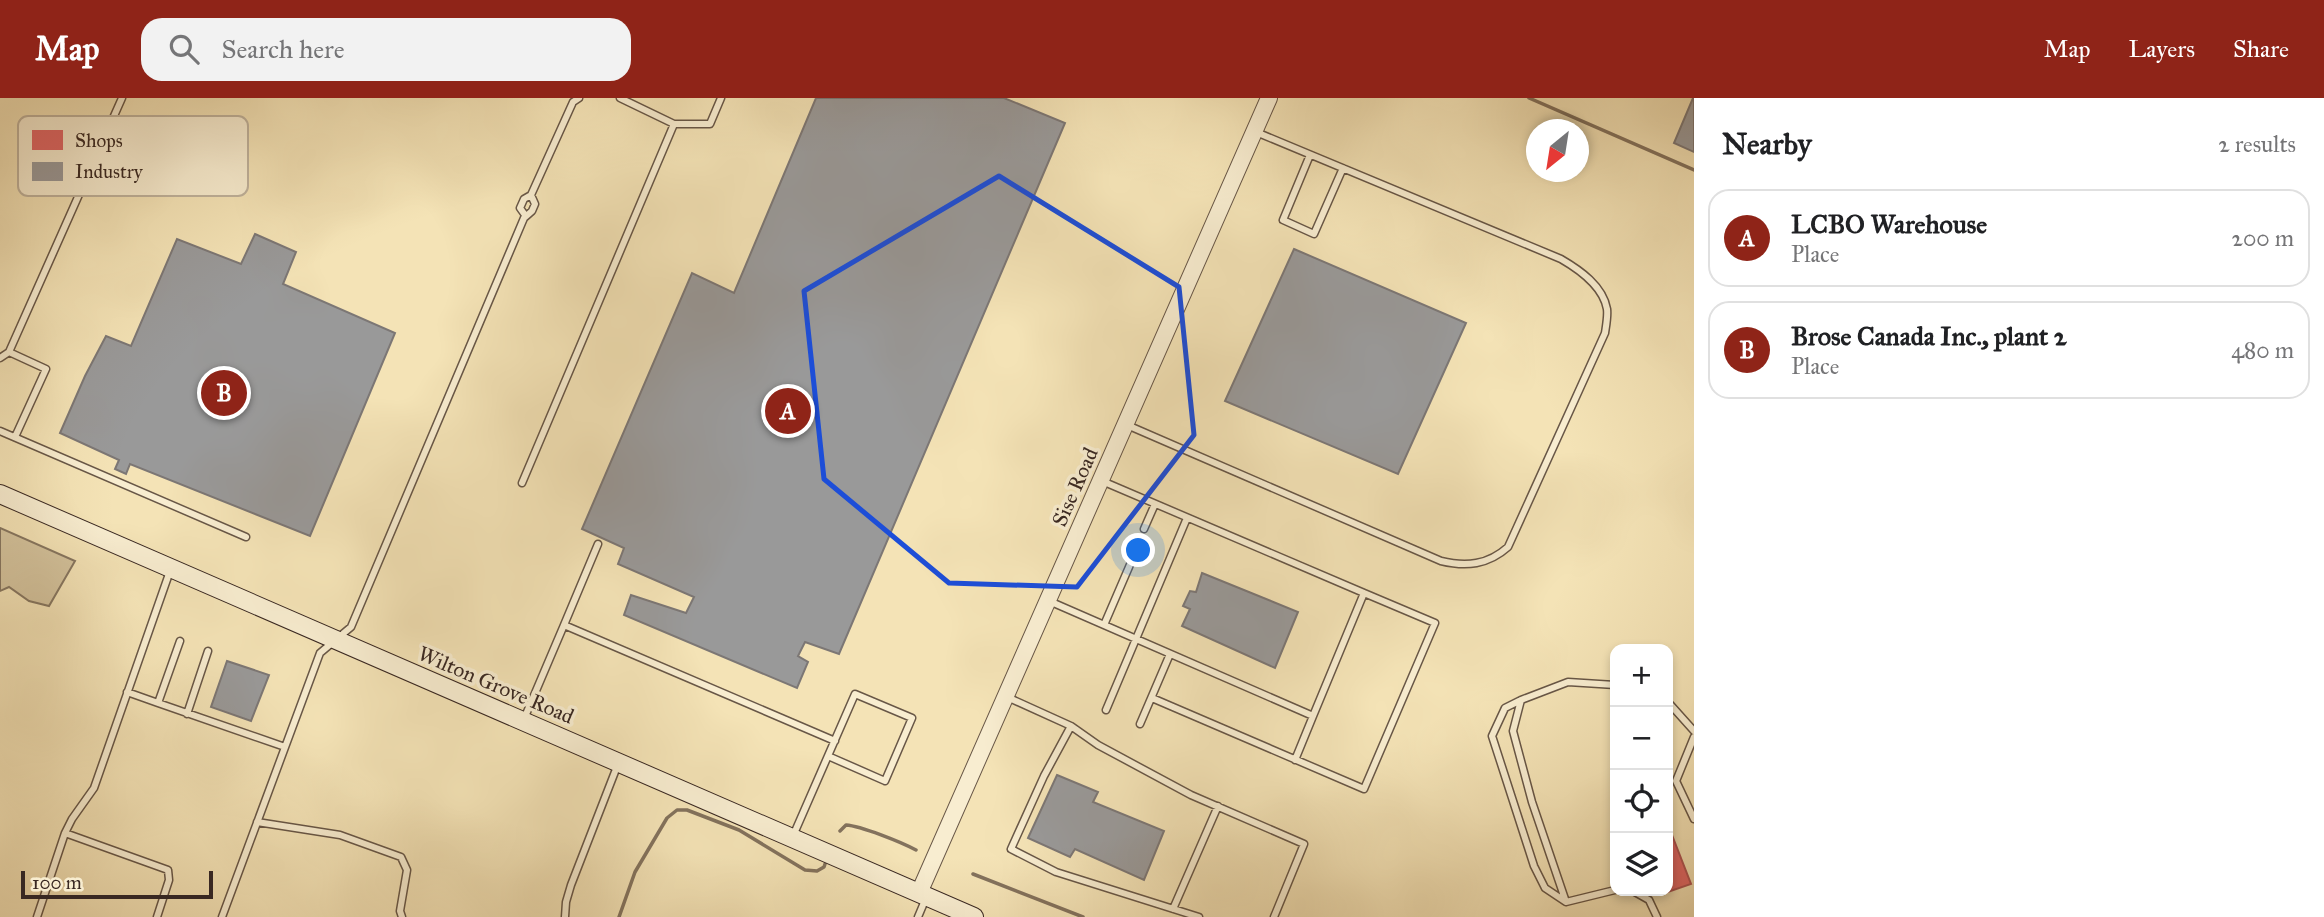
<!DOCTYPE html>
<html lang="en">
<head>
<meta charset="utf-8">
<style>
	body { margin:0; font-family:"IM FELL Great Primer",serif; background:#f2f2f2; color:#202124 }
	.controls { position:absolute; right:21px; bottom:21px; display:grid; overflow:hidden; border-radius:14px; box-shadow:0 4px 10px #0003 }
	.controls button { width:63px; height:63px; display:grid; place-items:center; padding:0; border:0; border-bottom:2px solid #e0e0e0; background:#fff; color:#202124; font:35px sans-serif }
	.compass { position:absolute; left:1526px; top:21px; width:63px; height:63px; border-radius:50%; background:#fff; box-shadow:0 4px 10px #0003; rotate:210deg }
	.scale { position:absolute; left:21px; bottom:18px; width:192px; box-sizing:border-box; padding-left:7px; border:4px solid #392822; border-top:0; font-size:19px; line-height:24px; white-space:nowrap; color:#392822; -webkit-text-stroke:5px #f8edd0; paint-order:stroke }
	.you { position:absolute; left:1139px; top:453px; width:24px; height:24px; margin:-18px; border:5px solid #fff; border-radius:50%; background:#1a73e8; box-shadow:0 0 0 10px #1a73e833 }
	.badge { display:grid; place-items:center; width:46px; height:46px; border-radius:50%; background:#8f2418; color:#fff; font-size:23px; font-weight:700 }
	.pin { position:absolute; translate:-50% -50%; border:4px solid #fff; box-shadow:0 2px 7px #0006 }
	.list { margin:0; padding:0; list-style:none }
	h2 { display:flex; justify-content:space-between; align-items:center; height:91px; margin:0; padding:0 28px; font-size:30px }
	h2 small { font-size:23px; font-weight:400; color:#757577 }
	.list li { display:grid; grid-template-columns:46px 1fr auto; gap:21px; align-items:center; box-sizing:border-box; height:98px; margin:0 14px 14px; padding:0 14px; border:2px solid #e0e0e0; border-radius:21px }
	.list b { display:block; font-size:26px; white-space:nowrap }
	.list p { margin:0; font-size:23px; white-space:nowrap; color:#757577 }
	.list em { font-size:23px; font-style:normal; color:#757577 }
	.icon { flex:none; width:38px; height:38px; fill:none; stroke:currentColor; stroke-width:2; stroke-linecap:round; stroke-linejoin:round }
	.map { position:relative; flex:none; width:1694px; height:819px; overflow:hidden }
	header { display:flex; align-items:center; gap:42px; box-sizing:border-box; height:98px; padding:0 35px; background:#8f2418; color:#fff }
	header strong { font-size:33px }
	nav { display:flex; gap:38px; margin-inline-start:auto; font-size:24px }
	.search { width:490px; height:63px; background:#f2f2f2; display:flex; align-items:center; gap:18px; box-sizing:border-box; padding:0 24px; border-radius:21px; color:#757577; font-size:26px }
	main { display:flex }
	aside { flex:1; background:#fff }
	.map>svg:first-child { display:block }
	.green { fill:#d4c39d; stroke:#867660; stroke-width:2 }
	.shops { fill:#e06666; stroke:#ae5352; stroke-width:2 }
	.industry { fill:#999; stroke:#7c7775; stroke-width:2 }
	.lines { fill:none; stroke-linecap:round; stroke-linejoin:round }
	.stream { stroke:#83725d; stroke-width:3.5 }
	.service-casing { stroke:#685747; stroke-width:9 }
	.tertiary-casing { stroke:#685747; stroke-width:18 }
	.secondary-casing { stroke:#392822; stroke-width:20 }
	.service { stroke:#f8edd0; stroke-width:6 }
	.tertiary { stroke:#f8edd0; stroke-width:16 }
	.secondary { stroke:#f8edd0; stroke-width:18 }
	.marked { fill:none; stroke:#1d4ed8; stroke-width:5; stroke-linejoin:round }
	.labels { text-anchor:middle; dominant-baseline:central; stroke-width:7; stroke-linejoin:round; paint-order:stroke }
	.street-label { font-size:21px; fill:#392822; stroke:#f8edd0 }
	.key { fill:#f8edd0; stroke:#bfb29c; stroke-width:2 }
	.key-label { font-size:19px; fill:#392822 }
</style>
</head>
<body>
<header>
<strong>Map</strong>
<div class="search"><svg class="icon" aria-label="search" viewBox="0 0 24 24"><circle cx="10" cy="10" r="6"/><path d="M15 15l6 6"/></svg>Search here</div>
<nav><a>Map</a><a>Layers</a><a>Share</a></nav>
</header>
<main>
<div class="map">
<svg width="1694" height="819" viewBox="0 0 1694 819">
	<rect width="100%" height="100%" fill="#f4e3b6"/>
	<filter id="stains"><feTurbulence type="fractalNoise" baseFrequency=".00286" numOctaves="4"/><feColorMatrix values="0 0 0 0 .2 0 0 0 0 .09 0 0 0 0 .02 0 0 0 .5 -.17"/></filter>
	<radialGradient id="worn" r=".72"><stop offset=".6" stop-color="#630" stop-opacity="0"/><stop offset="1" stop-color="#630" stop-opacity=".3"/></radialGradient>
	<!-- green -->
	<path class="green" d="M0,430L75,463L49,508L29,503L9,489L0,493Z"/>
	<!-- shops -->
	<path class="shops" d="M1672,737L1691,786L1662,796L1661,793H1668V738Z"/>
	<!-- industry -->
	<path class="industry" d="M816,0H1004L1065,25L839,556L805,544L798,558L808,564L797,590L624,517L631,497L686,515L694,499L618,466L624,450L582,431L692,175L734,195Z
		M1693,0H1694V54L1674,45Z
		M255,136L296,154L283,186L395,235L310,438L130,366L126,376L115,371L119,362L60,335L85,278L106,238L131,248L177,141L241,166Z
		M1294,151L1466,225L1398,376L1225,303Z
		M1202,475L1298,514L1275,570L1182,528L1190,511L1183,508L1190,493L1196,494Z
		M227,563L269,577L251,623L211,609Z
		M1057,677L1098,694L1093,704L1164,733L1144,782L1075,751L1070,759L1028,740Z"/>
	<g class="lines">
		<!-- stream -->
		<path class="stream" d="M1529,0L1694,72
			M840,733L846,727C861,728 901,744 916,752
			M973,776L1083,819
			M619,819L635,774L667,720L677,712H687L739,732L805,772L817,773L824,769L825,766"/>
		<!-- service casing -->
		<g class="service-casing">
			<path id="service" d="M674,26H710L721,0
				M1310,57L1283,122L1314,136L1343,70
				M525,117L520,110L524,101L531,97L573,4L579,0
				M9,254L122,0
				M0,260L9,254L46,271L15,339
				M1127,327L1441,463C1466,469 1488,467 1508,449L1605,235C1606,228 1608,218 1607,211C1603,188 1580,172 1561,161L1256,34
				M0,333L246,439
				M522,385L674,26L620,0
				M1144,431L1155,406
				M1049,503L1313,618L1364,495L1102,383
				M564,527L598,446
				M1104,527L1132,462
				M180,543L158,605L285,649
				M1615,587L1568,584L1521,602L1505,610L1492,638L1534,768L1545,790L1566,804L1615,792
				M127,594L158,605
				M1007,599L1071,628L1098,647L1191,697L1304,746L1274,819
				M1152,600L1364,691L1435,525L1364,495
				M1521,602L1513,633L1532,704L1566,804
				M1668,604L1694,633
				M1106,612L1187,420
				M187,616L208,553
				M524,621L564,527L835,643
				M1140,626L1170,556
				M1071,628L1044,678L1011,751L1056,774L1199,819
				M1694,639L1676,683L1694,721
				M1295,662L1313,618
				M257,724L340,737L401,759L407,772L400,813L402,819
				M65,735L168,772L169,782L157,819
				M793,738L855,596L912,620L885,683L828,658
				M1633,793L1649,802L1657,819
				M1173,811L1218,708
				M37,819L65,735L72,721L94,690L170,473
				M222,819L320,555L351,529L524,120L532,113L535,106L531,97
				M565,819L566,804L571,787L618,666
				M918,819L926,800"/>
		</g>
		<!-- tertiary casing -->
		<g class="tertiary-casing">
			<path id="tertiary" d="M919,795L1269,0"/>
		</g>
		<!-- secondary casing -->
		<g class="secondary-casing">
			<path id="secondary" d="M0,396L974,819"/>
		</g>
		<!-- service -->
		<use href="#service" class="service"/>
		<!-- tertiary -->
		<use href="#tertiary" class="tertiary"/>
		<!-- secondary -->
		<use href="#secondary" class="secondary"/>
	</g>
	<!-- marked area -->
	<path class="marked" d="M999,78L1179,189L1194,337L1077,489L949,485L824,381L804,193Z"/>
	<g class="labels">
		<!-- street labels -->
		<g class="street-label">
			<text transform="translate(1075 389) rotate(-66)">Sise Road</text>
			<text transform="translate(496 587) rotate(23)">Wilton Grove Road</text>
		</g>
	</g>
	<!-- legend -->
	<rect x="18" y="18" width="230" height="80" rx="10" class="key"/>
	<rect x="32" y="32" width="31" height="20" fill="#e06666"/>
	<rect x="32" y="64" width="31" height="19" fill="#999"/>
	<g class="key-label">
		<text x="75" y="49">Shops</text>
		<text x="75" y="80">Industry</text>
	</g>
	<rect width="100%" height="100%" filter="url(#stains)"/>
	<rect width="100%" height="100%" fill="url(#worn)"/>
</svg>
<div class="controls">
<button>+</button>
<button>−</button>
<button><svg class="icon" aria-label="locate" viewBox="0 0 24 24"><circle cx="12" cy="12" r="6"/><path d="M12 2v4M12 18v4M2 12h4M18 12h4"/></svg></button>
<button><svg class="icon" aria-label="layers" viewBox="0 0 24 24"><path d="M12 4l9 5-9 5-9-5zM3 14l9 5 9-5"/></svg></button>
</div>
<svg class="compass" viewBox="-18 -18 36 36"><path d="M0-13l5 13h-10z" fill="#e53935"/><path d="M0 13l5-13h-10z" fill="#757577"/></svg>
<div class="scale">100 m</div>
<div class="you"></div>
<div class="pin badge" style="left:788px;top:313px">A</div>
<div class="pin badge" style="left:224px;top:295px">B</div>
</div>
<aside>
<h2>Nearby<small>2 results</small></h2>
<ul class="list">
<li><span class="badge">A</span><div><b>LCBO Warehouse</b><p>Place</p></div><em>200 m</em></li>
<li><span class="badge">B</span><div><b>Brose Canada Inc., plant 2</b><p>Place</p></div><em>480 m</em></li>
</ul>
</aside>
</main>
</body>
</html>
